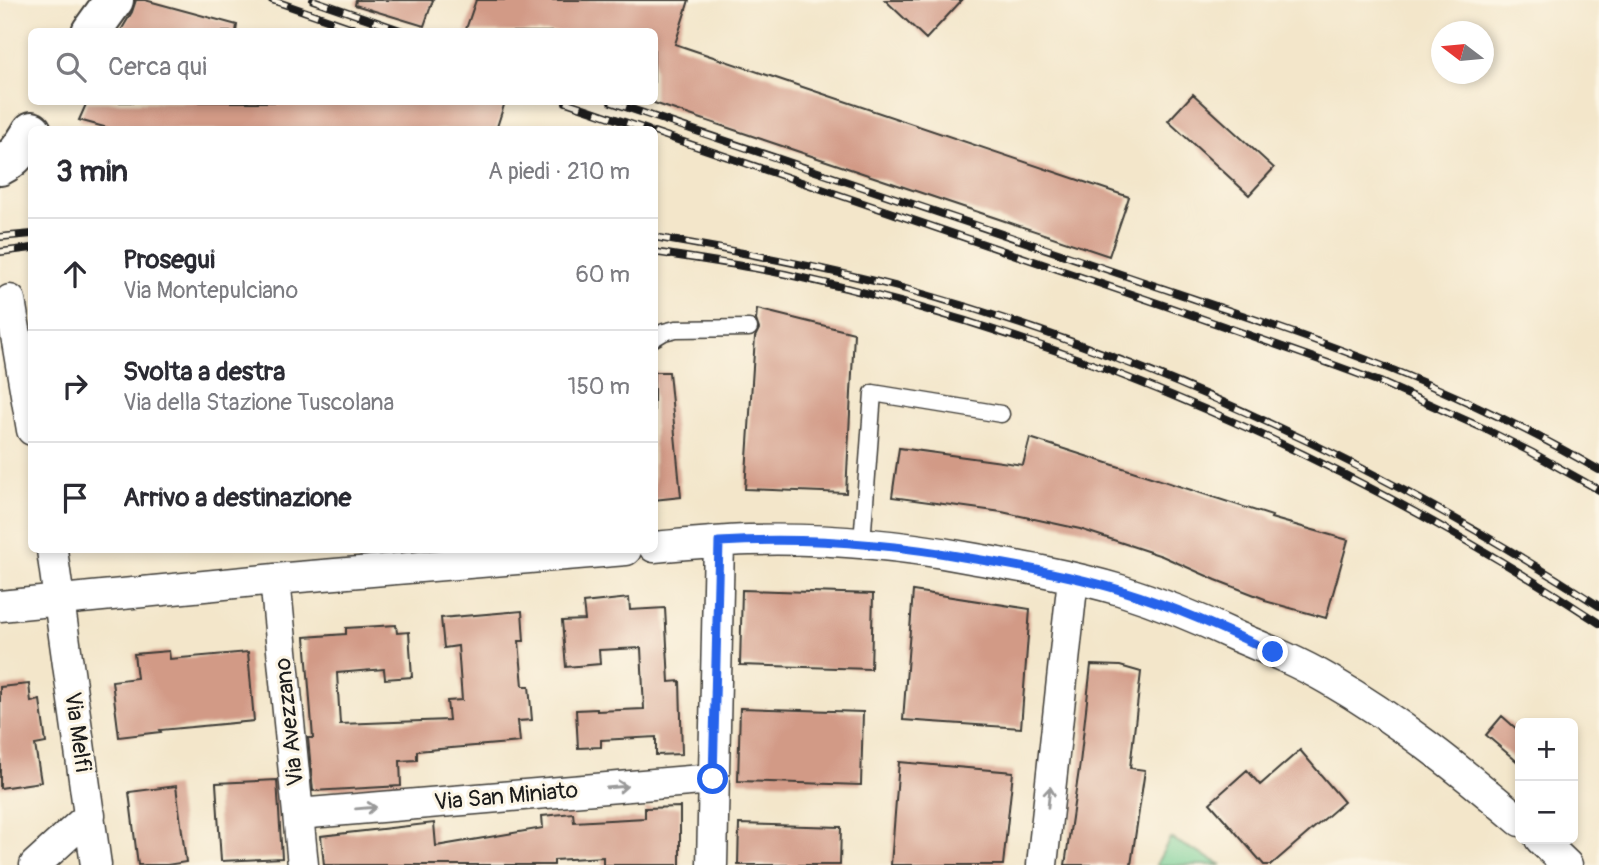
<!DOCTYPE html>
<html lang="it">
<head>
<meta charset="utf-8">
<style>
	body { margin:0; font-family:Pangolin,sans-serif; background:#f7f7f7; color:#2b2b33 }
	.controls { position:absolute; right:21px; bottom:21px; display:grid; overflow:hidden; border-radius:10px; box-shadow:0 4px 10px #0003 }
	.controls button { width:63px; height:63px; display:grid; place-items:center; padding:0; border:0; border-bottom:2px solid #e1e1e2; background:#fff; color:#2b2b33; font:35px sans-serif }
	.compass { position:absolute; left:1431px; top:21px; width:63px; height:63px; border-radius:50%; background:#fff; box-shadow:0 4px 10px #0003; rotate:286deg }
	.stop { position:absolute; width:21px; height:21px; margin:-16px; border:5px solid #2563eb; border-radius:50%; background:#fff }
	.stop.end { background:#2563eb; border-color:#fff; box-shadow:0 2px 7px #0008 }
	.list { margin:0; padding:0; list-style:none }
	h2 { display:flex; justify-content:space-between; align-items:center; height:91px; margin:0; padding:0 28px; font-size:30px }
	h2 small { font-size:23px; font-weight:400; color:#7c7c81 }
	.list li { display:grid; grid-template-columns:46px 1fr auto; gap:21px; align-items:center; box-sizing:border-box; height:112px; padding:0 28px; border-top:2px solid #e1e1e2 }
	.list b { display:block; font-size:26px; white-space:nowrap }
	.list p { margin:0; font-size:23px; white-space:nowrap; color:#7c7c81 }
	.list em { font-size:23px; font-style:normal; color:#7c7c81 }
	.icon { flex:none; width:38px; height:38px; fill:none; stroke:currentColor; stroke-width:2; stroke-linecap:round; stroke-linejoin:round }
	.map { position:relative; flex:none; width:1599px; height:865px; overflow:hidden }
	.search { position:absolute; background:#fff; box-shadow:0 4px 10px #0003; left:28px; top:28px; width:630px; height:77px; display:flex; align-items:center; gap:18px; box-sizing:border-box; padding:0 24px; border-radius:10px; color:#7c7c81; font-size:26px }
	.panel { position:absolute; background:#fff; box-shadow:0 4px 10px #0003; left:28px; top:126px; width:630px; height:427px; border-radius:10px }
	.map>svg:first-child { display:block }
	.green { fill:#74ce95; stroke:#487558; stroke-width:2 }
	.building { fill:#d29a86 }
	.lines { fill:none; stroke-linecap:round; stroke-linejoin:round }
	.service-casing { stroke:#3c3a36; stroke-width:19 }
	.minor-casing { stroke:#3c3a36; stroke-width:33 }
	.tertiary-casing { stroke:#3c3a36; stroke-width:42 }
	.service { stroke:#fff; stroke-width:16 }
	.minor { stroke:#fff; stroke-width:30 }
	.tertiary { stroke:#fff; stroke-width:38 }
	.rail-casing { stroke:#1c1c1c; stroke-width:8 }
	.rail { stroke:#fcf5e5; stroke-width:5; stroke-dasharray:16; stroke-linecap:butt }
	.oneway { stroke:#999 }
	.route { stroke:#2563eb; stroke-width:9 }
	.labels { text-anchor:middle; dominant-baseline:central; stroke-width:6; stroke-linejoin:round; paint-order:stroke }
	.street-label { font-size:23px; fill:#1c1c1c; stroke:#fcf5e5 }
</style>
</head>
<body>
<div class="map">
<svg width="1599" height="865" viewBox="0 0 1599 865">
	<rect width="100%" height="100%" fill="#fcf5e5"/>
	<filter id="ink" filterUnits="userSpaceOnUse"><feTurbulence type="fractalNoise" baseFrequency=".0143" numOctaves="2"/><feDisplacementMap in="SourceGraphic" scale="14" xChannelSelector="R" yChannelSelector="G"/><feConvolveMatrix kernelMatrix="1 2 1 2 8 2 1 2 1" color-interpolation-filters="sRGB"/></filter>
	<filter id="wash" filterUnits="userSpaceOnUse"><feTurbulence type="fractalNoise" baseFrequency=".00686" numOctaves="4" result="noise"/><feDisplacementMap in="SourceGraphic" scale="28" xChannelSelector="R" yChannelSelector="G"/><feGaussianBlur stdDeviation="1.57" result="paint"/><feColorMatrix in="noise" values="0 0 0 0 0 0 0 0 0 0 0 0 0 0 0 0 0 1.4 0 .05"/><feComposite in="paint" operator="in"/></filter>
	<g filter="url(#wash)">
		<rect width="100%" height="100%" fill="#f3e6ca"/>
		<!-- green -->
		<path class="green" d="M1170,838L1222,865H1156Z"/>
		<g id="blocks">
			<!-- building -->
			<path class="building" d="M136,0H145L237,25L236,32H120L132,12Z
				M356,0H433L424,26L355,5Z
				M476,0H689L675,44L1129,197L1109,256L654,103V32H465Z
				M885,0H962L926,39Z
				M1193,94L1274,168L1249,195L1168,121Z
				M87,102H505L496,130H115L79,120Z
				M757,309L854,333L846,493L745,489L755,337L759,329L756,320Z
				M654,372H669L681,497L654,500Z
				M1030,438L1272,516L1271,518L1348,540L1326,618L1265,601V599L1216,580L1162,556L1080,529L1002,512L892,497L899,448L1023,465Z
				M742,590L873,594L871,669L740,665Z
				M913,591L1030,609L1021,728L903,720Z
				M629,598L630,610L665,608L669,682L680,681L682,754L656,755V737L601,740V747L578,748L576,710L597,709V711L644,709L641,648L599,650L600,664L566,667L562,621L585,620L583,603Z
				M522,611L524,641H519L523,686H529L532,720L518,721L520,742L417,751V760L400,761L401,786L313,791L308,738H313L305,637L346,634V628L396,625L397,633L409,632L412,677L385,679L384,669L337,673L340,724L449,720L447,701L462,700L458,646L444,648L441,618Z
				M169,651L170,659L248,652L254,721L160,730L161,732L119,737L112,681L137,678L134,654Z
				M1091,665L1120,666L1141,672L1130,768L1145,770L1131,865H1065L1080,763Z
				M29,684L31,702L40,700L46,743L35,745L41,782L0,788V687Z
				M740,708L863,712L861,785L738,781Z
				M1502,716L1520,732V764L1486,735Z
				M1300,750L1344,802L1271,865H1264L1210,803L1247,770L1260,785Z
				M899,762L1013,772L1003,865H891Z
				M277,780L282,858L221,861L216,783Z
				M176,786L186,862L167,865H138L129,792Z
				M680,807V865H603V857L554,860V865H324L321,836L434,823L436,846L543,828L542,816L573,813L574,822L645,818V808Z
				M739,824L841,827L840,865H738Z"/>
		</g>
	</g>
	<g filter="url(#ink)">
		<use href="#blocks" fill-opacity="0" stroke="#3c3a36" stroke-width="2"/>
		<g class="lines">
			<!-- service casing -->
			<g class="service-casing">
				<path id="service" d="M654,338L664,332L676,329L749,328
					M862,543L873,393L1001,414"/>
			</g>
			<!-- minor casing -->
			<g class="minor-casing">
				<path id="minor" d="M10,300L32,430
					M654,547C686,544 718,541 749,540C822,538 894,544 965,557C1017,566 1069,575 1120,590C1161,603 1200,619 1238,637C1269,650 1300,663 1329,680C1398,720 1459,769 1520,821
					M52,550L96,865
					M275,579L303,865
					M0,606L275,579L626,550
					M298,814L713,779
					M1540,839L1567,865
					M35,865L90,815
					M712,865L719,542
					M1042,865L1073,578"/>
			</g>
			<!-- tertiary casing -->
			<g class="tertiary-casing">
				<path id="tertiary" d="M91,32L114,0
					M0,166C15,159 24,145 32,131"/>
			</g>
			<!-- service -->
			<use href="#service" class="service"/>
			<!-- minor -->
			<use href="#minor" class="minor"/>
			<!-- tertiary -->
			<use href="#tertiary" class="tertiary"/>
			<!-- rail casing -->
			<g class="rail-casing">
				<path id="rail" d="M272,0L364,32
					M313,0L406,32
					M566,102L648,130
					M611,102C788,163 966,221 1144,282C1254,319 1366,355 1472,404C1515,424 1558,446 1599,470
					M654,132L1169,307L1331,364L1380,382L1485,429L1531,452L1599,490
					M0,237L32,234
					M654,237C742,252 828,268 913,291C1156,359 1388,469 1599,606
					M0,252L32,248
					M654,252C698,259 742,265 785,274C1075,336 1352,460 1599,623"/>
			</g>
			<!-- rail -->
			<use href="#rail" class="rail"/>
		</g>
		<!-- one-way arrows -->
		<defs><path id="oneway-shaft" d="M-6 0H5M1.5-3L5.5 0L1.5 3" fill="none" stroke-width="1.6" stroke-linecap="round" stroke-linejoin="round" transform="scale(1.75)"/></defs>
		<g class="oneway">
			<use href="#oneway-shaft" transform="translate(617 787) rotate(-5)"/>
			<use href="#oneway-shaft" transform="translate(1049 797) rotate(-84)"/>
			<use href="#oneway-shaft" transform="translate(366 808) rotate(-5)"/>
		</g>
	</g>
	<g class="lines" filter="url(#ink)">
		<!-- route -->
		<path class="route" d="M713,779L719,542C803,537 886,543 969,558C1020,566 1070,575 1120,590C1173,606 1223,629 1273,652"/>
	</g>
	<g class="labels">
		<!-- street labels -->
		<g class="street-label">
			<text transform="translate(289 722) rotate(-96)">Via Avezzano</text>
			<text transform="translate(78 732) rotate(82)">Via Melfi</text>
			<text transform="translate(506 796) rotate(-5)">Via San Miniato</text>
		</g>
	</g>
</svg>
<div class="controls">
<button>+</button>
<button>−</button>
</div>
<svg class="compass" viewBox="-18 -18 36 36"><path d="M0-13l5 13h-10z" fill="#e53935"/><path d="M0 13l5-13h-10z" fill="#7c7c81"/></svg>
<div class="stop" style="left:713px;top:779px"></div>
<div class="stop end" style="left:1273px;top:652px"></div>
<div class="search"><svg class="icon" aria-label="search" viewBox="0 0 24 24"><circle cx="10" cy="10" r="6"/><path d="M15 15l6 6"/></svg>Cerca qui</div>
<section class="panel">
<h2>3 min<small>A piedi · 210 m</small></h2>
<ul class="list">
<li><svg class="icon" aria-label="ahead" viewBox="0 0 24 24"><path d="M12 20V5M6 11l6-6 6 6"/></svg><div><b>Prosegui</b><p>Via Montepulciano</p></div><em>60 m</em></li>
<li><svg class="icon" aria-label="right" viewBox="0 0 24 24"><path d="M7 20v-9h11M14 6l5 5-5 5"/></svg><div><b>Svolta a destra</b><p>Via della Stazione Tuscolana</p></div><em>150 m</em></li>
<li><svg class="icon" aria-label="arrive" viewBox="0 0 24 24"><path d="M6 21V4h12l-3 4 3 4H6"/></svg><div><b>Arrivo a destinazione</b></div></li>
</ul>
</section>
</div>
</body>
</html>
